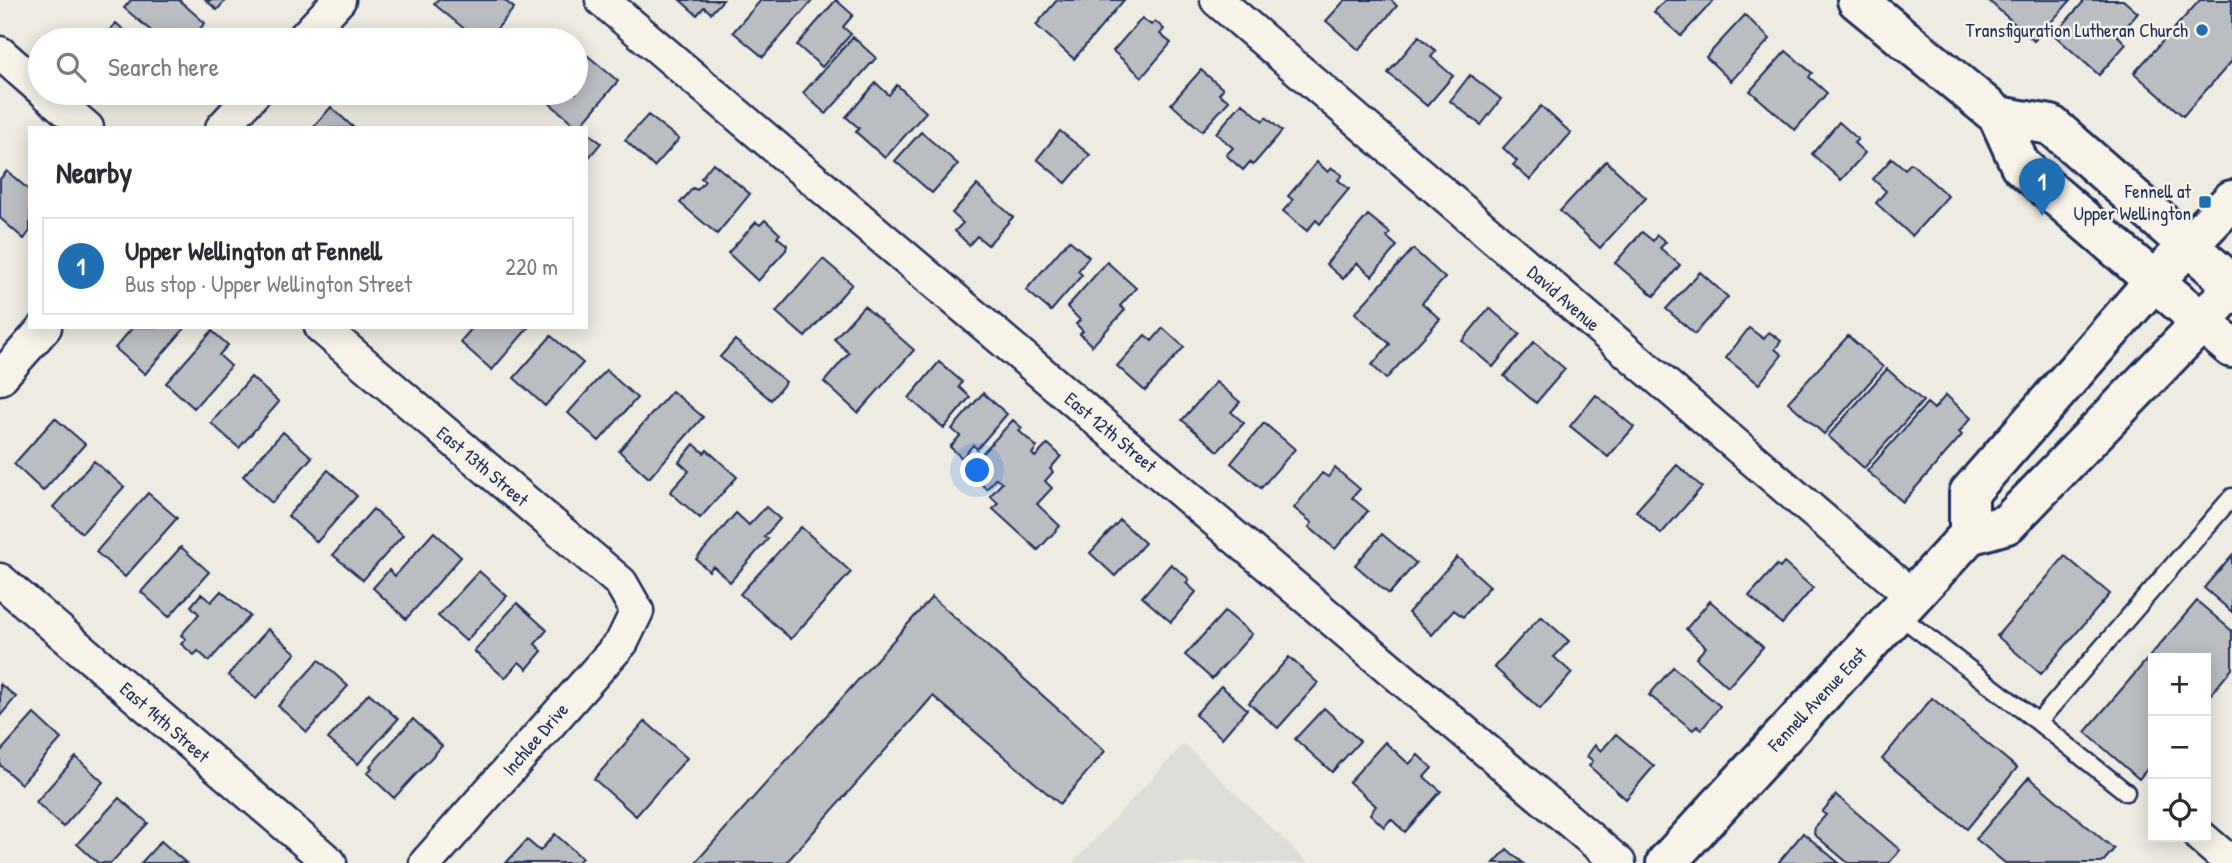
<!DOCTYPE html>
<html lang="en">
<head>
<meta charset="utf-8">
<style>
	body { margin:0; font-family:"Patrick Hand",sans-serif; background:#f7f7f7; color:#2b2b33 }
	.controls { position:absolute; right:21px; bottom:21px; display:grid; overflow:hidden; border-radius:0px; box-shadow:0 4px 18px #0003 }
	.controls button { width:63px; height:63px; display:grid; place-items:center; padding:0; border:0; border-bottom:2px solid #e1e1e2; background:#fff; color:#2b2b33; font:35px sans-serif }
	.you { position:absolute; left:978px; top:471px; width:24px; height:24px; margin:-18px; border:5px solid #fff; border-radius:50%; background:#1a73e8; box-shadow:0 0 0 10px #1a73e833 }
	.badge { display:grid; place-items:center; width:46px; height:46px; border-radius:50%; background:#1f6fb2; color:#fff; font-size:23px; font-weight:700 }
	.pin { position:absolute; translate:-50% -58px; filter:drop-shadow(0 2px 4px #0008) }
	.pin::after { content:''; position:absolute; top:37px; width:24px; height:21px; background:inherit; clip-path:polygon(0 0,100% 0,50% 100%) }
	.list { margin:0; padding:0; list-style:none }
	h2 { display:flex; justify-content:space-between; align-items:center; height:91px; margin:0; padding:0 28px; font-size:30px }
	h2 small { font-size:23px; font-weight:400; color:#7c7c81 }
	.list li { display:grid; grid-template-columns:46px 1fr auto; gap:21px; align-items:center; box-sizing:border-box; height:98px; margin:0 14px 14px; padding:0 14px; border:2px solid #e1e1e2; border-radius:0px }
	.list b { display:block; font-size:26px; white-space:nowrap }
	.list p { margin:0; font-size:23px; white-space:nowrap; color:#7c7c81 }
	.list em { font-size:23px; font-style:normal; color:#7c7c81 }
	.icon { flex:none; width:38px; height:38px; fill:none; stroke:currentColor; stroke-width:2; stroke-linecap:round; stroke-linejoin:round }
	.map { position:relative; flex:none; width:2232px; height:863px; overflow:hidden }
	.search { position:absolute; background:#fff; box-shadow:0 4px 18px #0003; left:28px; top:28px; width:560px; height:77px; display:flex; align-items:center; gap:18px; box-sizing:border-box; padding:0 24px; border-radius:38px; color:#7c7c81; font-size:26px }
	.panel { position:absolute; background:#fff; box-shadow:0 4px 18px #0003; left:28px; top:126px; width:560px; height:203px; border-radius:0px }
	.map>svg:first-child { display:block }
	.built { fill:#deddd8 }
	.building { fill:#babdc2; stroke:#1b2f5e; stroke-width:2 }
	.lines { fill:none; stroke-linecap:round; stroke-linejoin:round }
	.service-casing { stroke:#1b2f5e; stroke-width:21 }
	.minor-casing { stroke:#1b2f5e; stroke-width:37 }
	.secondary-casing { stroke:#1b2f5e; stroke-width:44 }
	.service { stroke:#f7f3e8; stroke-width:16 }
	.minor { stroke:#f7f3e8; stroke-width:32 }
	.secondary { stroke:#f7f3e8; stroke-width:38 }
	.poi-dot { fill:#1f6fb2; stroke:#f7f3e8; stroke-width:2.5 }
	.labels { text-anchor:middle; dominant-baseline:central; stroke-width:5; stroke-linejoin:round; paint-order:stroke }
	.poi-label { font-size:19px; fill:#1b2f5e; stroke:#f7f3e8; text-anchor:end }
	.street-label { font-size:19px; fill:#1b2f5e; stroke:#f7f3e8 }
</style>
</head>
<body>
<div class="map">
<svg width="2232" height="863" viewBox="0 0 2232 863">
	<rect width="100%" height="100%" fill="#eeebe2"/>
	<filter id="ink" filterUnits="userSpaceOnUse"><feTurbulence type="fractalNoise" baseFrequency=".0143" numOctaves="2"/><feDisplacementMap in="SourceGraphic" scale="14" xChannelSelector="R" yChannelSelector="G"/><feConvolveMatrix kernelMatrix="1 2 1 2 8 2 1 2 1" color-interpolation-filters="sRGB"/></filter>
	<g filter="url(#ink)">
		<!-- built -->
		<path class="built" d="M1184,744L1308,863H1073Z"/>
		<!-- building -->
		<path class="building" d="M131,0H179L205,23L190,40H162L124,8Z
			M206,0H226L217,10Z
			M438,0H504L514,8L488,40H478L434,4Z
			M680,0H723L711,13L704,7L697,15Z
			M761,0H813L763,57L733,32Z
			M836,0L853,15L843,27L851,34L822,67L797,45Z
			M1057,0H1124L1074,59L1036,25Z
			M1345,0H1391L1397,6L1359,50L1326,21Z
			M1665,0H1714L1681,36L1654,12Z
			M1988,0H2071L2034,41Z
			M2085,0H2123L2138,13L2118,36L2126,44L2099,75L2054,35Z
			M2200,0H2232V61L2183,116L2134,73Z
			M1745,15L1770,39L1731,81L1706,57Z
			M1142,18L1151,25L1155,21L1164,29L1160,34L1171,43L1142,77L1113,51Z
			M116,23L135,40H101Z
			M434,30L446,40H425Z
			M1419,36L1436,51L1431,57L1453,76L1427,106L1388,73Z
			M853,37L876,58L826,114L803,93Z
			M1786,51L1812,73L1809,77L1827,93L1795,130L1750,91Z
			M588,56L618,81L580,126L583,128H573L575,125L548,102L556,93H576V70Z
			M1201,70L1223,89L1219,94L1229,101L1202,131L1171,104Z
			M1470,75L1501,99L1481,125L1450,101Z
			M876,83L889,95L897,85L926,112L885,158L856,132L859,128L846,117Z
			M440,93H466L455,105Z
			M1242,103L1263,121L1266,117L1282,131L1253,165L1250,162L1243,170L1226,155L1233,148L1216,133Z
			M1541,106L1571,133L1530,180L1513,165L1517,161L1503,148Z
			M331,107L354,128H313Z
			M648,115L679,139L654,167L625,140Z
			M1839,122L1858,139L1854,143L1865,153L1841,180L1812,154Z
			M586,131L601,143L586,161Z
			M1060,131L1090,155L1066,183L1037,159Z
			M921,132L958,164L932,193L895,161Z
			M1892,158L1905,169L1911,163L1948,196L1912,236L1876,203L1886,191L1873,179Z
			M1606,161L1646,198L1600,248L1560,211Z
			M1317,162L1328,172L1332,168L1342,175L1338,180L1349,189L1320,224L1316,220L1307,231L1283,211L1293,200L1288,196Z
			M713,163L750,194L717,234L680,203L693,188L697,190L705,181L701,178Z
			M7,171L30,191V231L24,239L0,218V179Z
			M977,185L1013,217L988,245L977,236L969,245L955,231L963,223L952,213Z
			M1368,215L1390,233L1387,237L1397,246L1372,276L1357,263L1343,279L1326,264Z
			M765,220L780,234L777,237L787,245L786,250L758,281L728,253L756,222L760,225Z
			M1642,232L1653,241L1657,235L1666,242L1660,248L1680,265L1654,296L1615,263Z
			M1069,240L1089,257L1078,271L1082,275L1051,311L1026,290Z
			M1413,249L1445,278L1422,303L1440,319L1386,379L1372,365L1390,344L1355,313Z
			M823,259L852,284L805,337L776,312Z
			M1107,262L1136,288L1120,306L1125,310L1092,346L1080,334L1083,331L1076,324L1080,320L1067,307Z
			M1700,272L1728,297L1695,334L1666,309Z
			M864,306L914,350L858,413L824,382L849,353L834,339Z
			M1489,308L1520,334L1493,367L1462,341Z
			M133,327H186L145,374L115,348Z
			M473,327H529L492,370L460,342Z
			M1163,328L1184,347L1145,391L1117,366L1145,335L1152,341Z
			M1749,328L1764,339L1769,332L1781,341L1775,349L1782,355L1759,384L1726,358Z
			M212,331L228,345L219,355L231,366L194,408L166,383Z
			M551,336L583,363L545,406L514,378Z
			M1848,336L1883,367L1824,434L1788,402Z
			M735,340L786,382L771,400L720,357Z
			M1534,342L1565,369L1536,403L1504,376Z
			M939,362L962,382L959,387L970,397L944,428L909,398Z
			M1887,369L1923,401L1864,468L1828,436Z
			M606,370L637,398L599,441L568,413Z
			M251,377L279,402L239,448L211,423Z
			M1216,382L1240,402L1231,412L1244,423L1218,451L1182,420Z
			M672,391L703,417L649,478L619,451Z
			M983,393L1007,414L977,449L973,445L962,458L950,447L960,436L952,429Z
			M1596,395L1634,427L1608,457L1570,426Z
			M1946,395L1971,418L1959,432L1962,435L1903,502L1867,471L1927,403L1934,409Z
			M55,418L85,444L43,491L14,464Z
			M1013,420L1022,428L1019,431L1037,447L1032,454L1035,457L1048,444L1061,456L1050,469L1053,472L1045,481L1052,488L1037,504L1060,526L1038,550L993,509L998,503L990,496L1002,483L996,478L987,489L966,471Z
			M1264,423L1295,449L1261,488L1231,463Z
			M283,432L312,457L272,503L243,476Z
			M694,444L704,453L707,450L737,477L700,518L670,492L689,471L679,462Z
			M94,461L124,487L82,533L53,507Z
			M1677,465L1702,487L1661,534L1636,511Z
			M1335,468L1360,489L1352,498L1368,511L1335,549L1309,527L1312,523L1294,508L1322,473L1328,477Z
			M328,470L357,496L317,542L288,516Z
			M148,493L177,518L125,577L96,552Z
			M766,507L780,519L764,537L768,539L730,582L713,566L709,571L696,559L736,513L749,525Z
			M373,509L403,535L363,580L333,555Z
			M1120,520L1145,543L1115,576L1090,553Z
			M801,527L851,572L791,639L740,594Z
			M434,532L461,557L406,619L373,588L389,570L395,576Z
			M1382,534L1416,563L1389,594L1355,565Z
			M181,547L209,572L169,617L141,592Z
			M2232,555V612L2204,588Z
			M2065,556L2110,594L2041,674L1997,636Z
			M1457,557L1490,586L1463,617L1454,610L1432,635L1408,613Z
			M1784,563L1813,588L1782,624L1749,596L1777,565L1780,568Z
			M1171,564L1189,579L1186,583L1196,592L1171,622L1142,597Z
			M479,571L507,596L466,641L438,616Z
			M221,591L250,616L209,661L198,651L194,655L181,644L186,639L181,635L199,614L191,606L201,594L211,602Z
			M932,597L1105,751L1060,804L933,696L786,863H695Z
			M1710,601L1763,647L1728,687L1696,658L1706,647L1686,629Z
			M2197,601L2232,631V669L2206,700V658H2153V762L2139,779L2085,732Z
			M517,603L547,630L535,644L542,651L527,669L519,662L505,678L474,651Z
			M1225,611L1252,634L1212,679L1185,655Z
			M1541,616L1569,641L1554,657L1572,673L1540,709L1494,667Z
			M268,629L296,653L256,699L228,675Z
			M1289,657L1318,683L1278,728L1249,703Z
			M319,660L348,686L307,732L278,706Z
			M1673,667L1720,706L1702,729L1697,726L1693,730L1649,695Z
			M0,684L16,697L0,716Z
			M1221,686L1247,709L1222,738L1195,715Z
			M369,693L398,719L358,764L328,739Z
			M1932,698L2017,768L1967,829L1882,759Z
			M1324,708L1360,741L1332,772L1295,739Z
			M34,714L61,739L21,784L0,765V752Z
			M413,719L442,746L394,798L367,773L372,768L370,766Z
			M645,721L687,758L636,816L594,779Z
			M1616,734L1654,766L1626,799L1589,766L1593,761L1587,756L1595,745L1601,751Z
			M1385,742L1409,764L1418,755L1432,768L1424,777L1441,791L1405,832L1391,819L1384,827L1370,814L1376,806L1349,782Z
			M76,757L103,782L63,827L36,802Z
			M2029,777L2114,849L2102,863H2005L1976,839Z
			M1836,795L1900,850L1889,863H1848L1814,834L1815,827L1826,815L1822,812Z
			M119,798L148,823L111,863H98L77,844Z
			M1803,833L1839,863H1778Z
			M555,834L582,858L577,863H506L527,840L540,851Z
			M161,841L186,863H141Z
			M1507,849L1523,863H1494Z"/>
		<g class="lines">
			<!-- service casing -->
			<g class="service-casing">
				<path id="service" d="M1896,613L2038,722L2126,792
					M2038,722L2232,497"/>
			</g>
			<!-- minor casing -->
			<g class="minor-casing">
				<path id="minor" d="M602,0L1619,863
					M1217,0L1912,596
					M302,40L339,0
					M0,53L40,88
					M46,93L87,128
					M222,128L254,93
					M321,327L621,583L637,611L622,642L426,863
					M0,378L45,327
					M0,580L330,863
					M2201,837L2231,863"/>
			</g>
			<!-- secondary casing -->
			<g class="secondary-casing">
				<path id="secondary" d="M1857,0L1998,116L2020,165L2232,348
					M1998,116L2051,125L2232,284
					M1969,535V493L2155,280L2232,200
					M1666,863L1969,535L2007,524L2202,322L2232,287"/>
			</g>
			<!-- service -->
			<use href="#service" class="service"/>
			<!-- minor -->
			<use href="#minor" class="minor"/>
			<!-- secondary -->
			<use href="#secondary" class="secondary"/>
		</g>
	</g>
	<!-- markers -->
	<g class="poi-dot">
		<circle cx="2202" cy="30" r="7"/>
		<rect x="2198" y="195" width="14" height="14" rx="3.5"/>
	</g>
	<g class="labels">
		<!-- poi labels -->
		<g class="poi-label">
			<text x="2188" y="30">Transfiguration Lutheran Church</text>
			<text x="2191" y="191">Fennell at<tspan x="2191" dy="22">Upper Wellington</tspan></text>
		</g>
		<!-- street labels -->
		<g class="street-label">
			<text transform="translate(1564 298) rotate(41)">David Avenue</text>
			<text transform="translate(1111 432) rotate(40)">East 12th Street</text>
			<text transform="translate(483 466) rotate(40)">East 13th Street</text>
			<text transform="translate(1817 699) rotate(-47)">Fennell Avenue East</text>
			<text transform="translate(165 722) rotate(41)">East 14th Street</text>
			<text transform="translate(535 739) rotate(-49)">Inchlee Drive</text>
		</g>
	</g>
</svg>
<div class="controls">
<button>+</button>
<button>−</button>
<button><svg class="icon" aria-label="locate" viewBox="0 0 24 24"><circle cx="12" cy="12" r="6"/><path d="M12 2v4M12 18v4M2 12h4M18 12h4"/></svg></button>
</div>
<div class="you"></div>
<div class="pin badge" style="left:2042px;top:216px">1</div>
<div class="search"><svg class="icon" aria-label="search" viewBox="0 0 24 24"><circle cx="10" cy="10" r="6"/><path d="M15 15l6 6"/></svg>Search here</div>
<section class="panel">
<h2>Nearby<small></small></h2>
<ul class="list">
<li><span class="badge">1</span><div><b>Upper Wellington at Fennell</b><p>Bus stop · Upper Wellington Street</p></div><em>220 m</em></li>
</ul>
</section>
</div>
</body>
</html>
